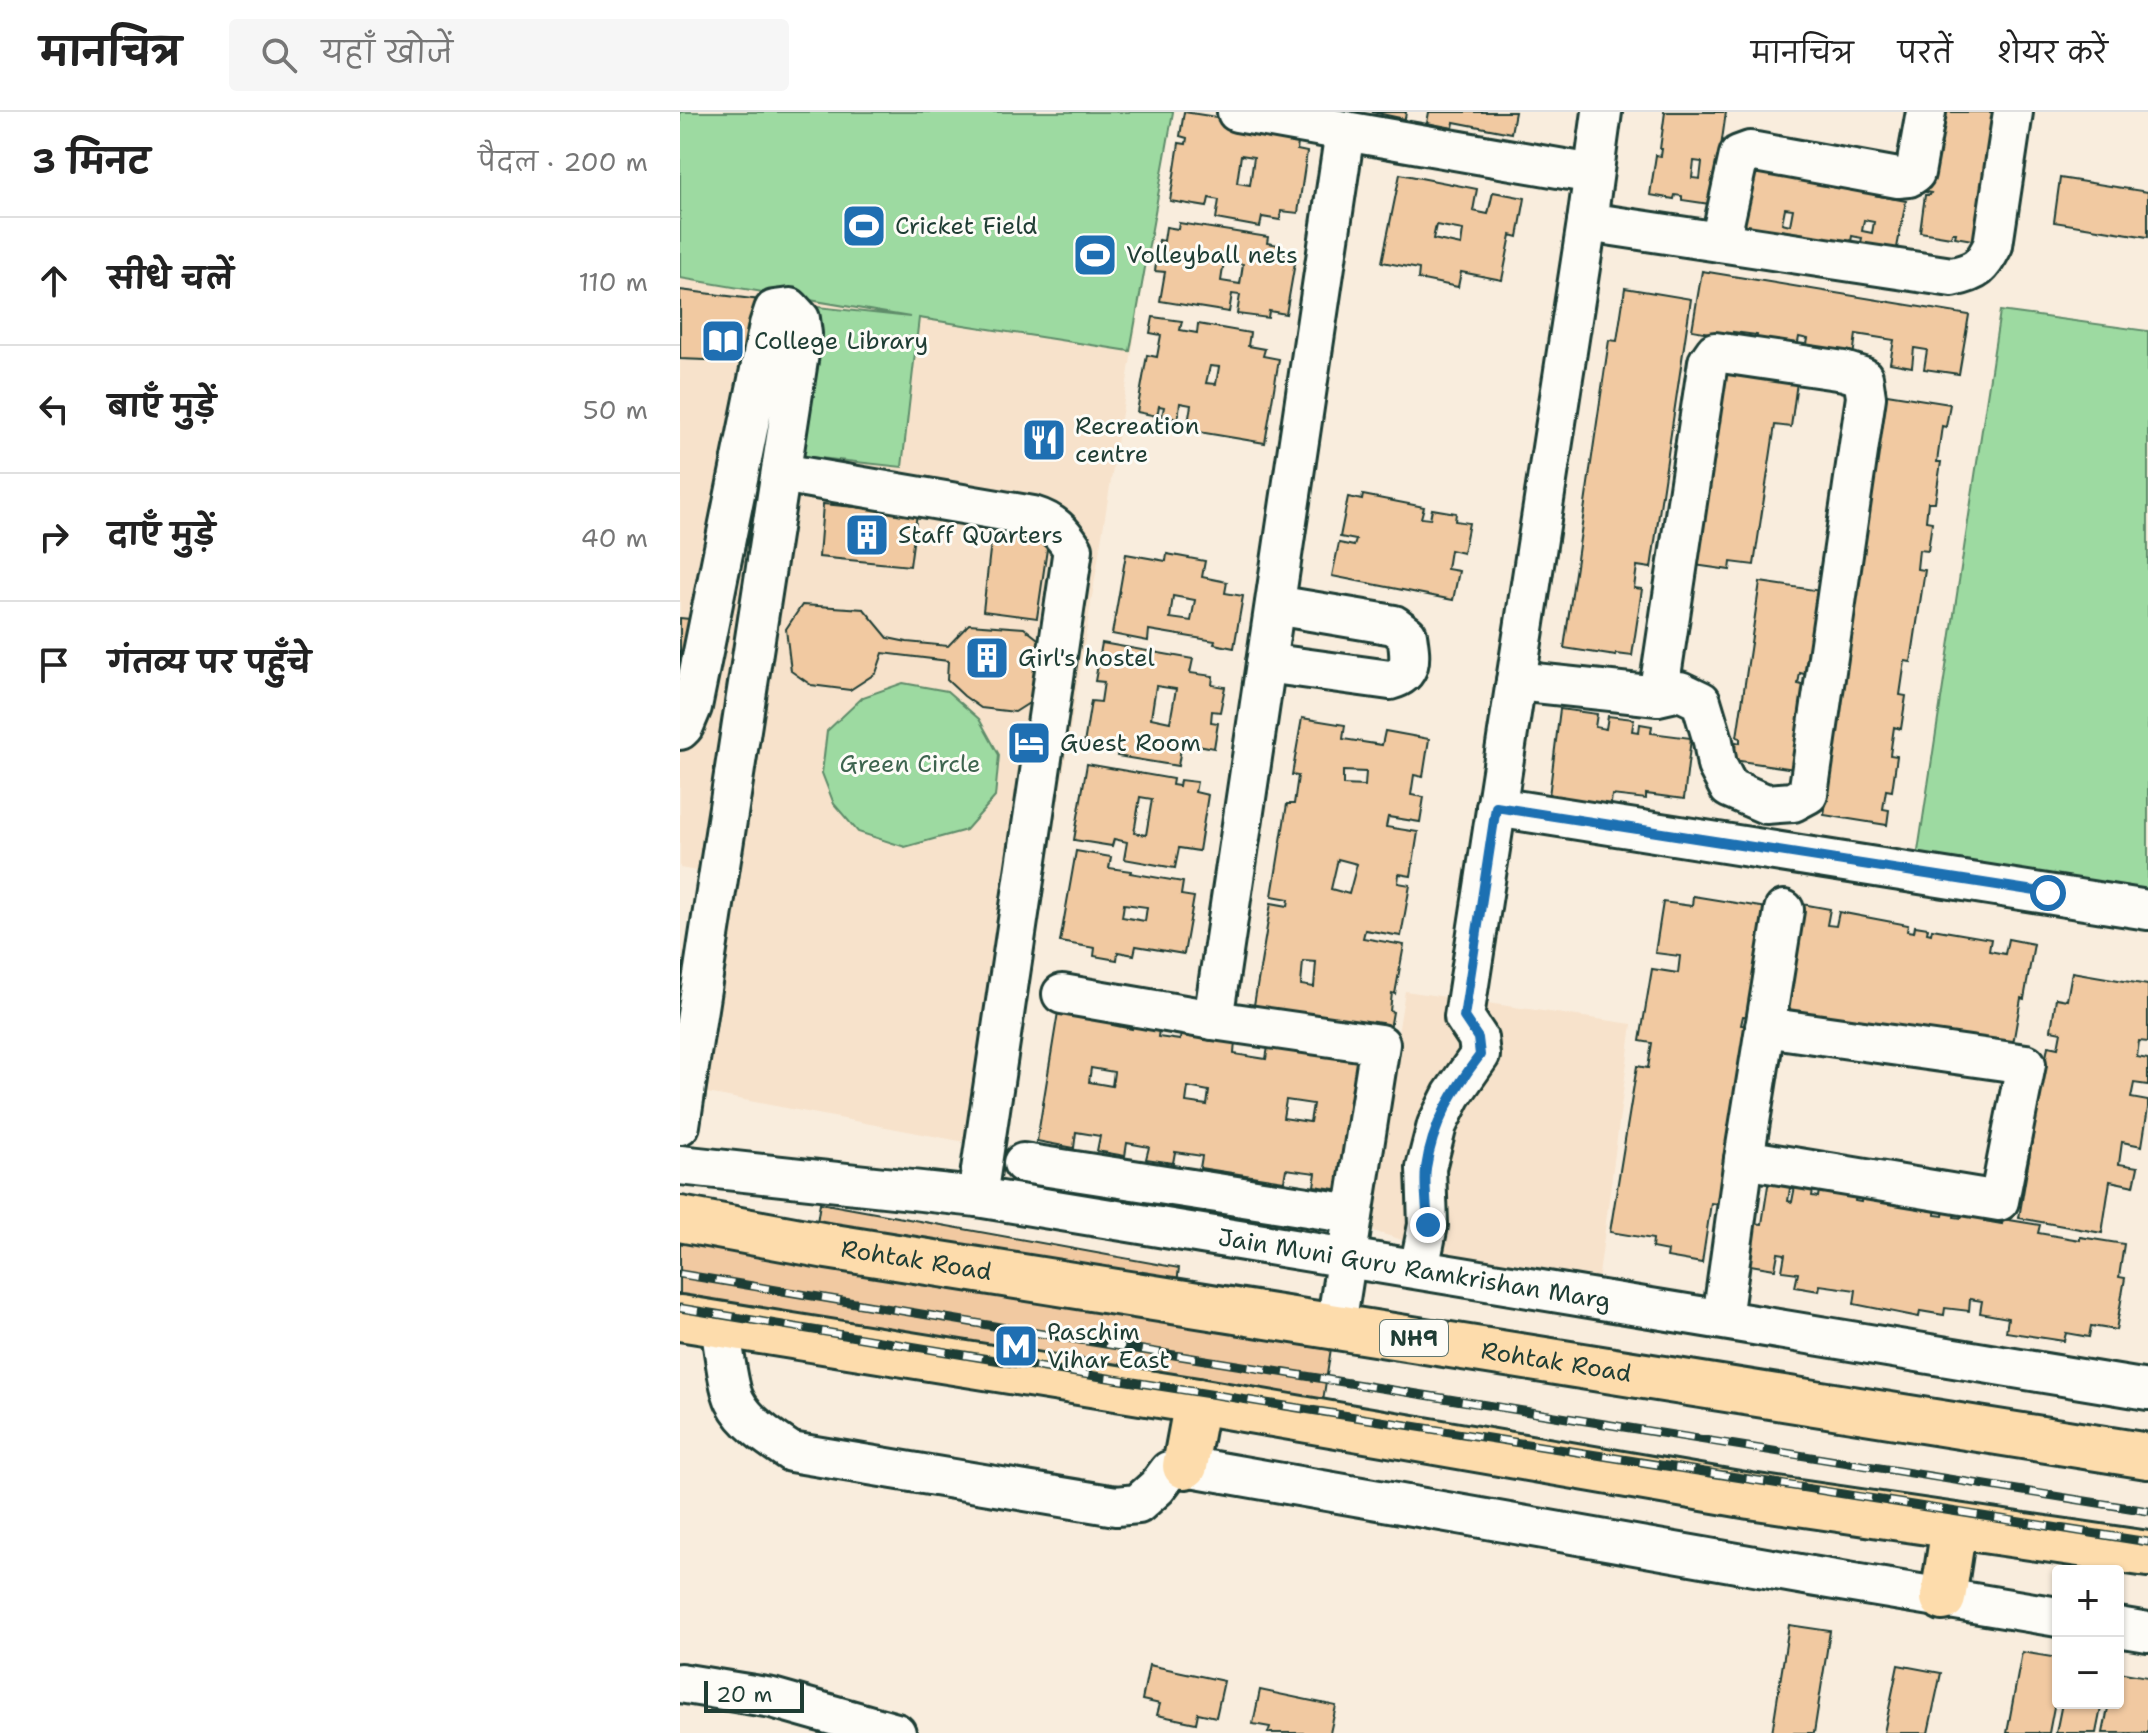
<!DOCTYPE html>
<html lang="hi">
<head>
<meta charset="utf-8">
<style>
	body { margin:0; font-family:"Shantell Sans","Playpen Sans Deva",sans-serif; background:#f6f6f6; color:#222 }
	.controls { position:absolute; right:24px; bottom:24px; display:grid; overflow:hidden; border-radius:8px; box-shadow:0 2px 6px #0004 }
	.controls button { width:72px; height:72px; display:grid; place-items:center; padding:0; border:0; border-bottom:2px solid #e0e0e0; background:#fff; color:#222; font:40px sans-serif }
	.scale { position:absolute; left:24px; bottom:20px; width:100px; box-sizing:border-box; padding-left:8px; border:4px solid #1f3d34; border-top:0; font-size:22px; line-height:28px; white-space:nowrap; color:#1f3d34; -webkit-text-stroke:6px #fdfcf7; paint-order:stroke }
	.stop { position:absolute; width:24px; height:24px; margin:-18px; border:6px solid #1f6fb2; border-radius:50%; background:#fff }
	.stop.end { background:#1f6fb2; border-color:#fff; box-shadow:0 2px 8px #0008 }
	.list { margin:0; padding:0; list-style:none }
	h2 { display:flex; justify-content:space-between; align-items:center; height:104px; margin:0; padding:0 32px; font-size:34px }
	h2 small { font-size:26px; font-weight:400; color:#767676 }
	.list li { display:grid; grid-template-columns:52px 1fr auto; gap:24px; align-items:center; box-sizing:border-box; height:128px; padding:0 32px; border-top:2px solid #e0e0e0 }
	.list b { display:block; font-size:30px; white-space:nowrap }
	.list em { font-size:26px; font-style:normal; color:#767676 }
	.icon { flex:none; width:44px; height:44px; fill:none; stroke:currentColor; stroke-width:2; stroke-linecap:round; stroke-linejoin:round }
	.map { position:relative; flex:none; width:1468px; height:1621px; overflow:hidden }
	header { display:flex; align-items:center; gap:48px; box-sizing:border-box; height:112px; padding:0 40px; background:#fff; border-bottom:2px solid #e0e0e0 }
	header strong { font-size:38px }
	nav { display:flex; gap:44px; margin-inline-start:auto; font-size:28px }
	.search { width:560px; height:72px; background:#f6f6f6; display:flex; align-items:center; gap:20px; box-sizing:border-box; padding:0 28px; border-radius:8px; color:#767676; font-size:30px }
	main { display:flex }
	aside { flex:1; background:#fff }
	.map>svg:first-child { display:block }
	.built { fill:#f7e2cb }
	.green { fill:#9ddaa1; stroke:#5e8c6a; stroke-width:2 }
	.building { fill:#f1c9a1; stroke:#1f3d34; stroke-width:2; fill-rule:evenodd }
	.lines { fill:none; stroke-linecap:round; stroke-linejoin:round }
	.minor-casing { stroke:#1f3d34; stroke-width:44 }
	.major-casing { stroke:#1f3d34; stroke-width:50 }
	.minor { stroke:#fdfcf7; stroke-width:38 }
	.major { stroke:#fddcac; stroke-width:44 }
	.rail-casing { stroke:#1f3d34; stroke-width:9 }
	.rail { stroke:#fdfcf7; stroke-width:6; stroke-dasharray:18; stroke-linecap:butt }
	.route { stroke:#1f6fb2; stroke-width:10 }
	.labels { text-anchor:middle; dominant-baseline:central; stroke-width:6; stroke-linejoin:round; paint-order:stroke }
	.shield { fill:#fdfcf7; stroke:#62766e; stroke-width:2 }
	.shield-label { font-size:22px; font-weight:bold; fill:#1f3d34 }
	.poi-label { font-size:24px; fill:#1f3d34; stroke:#fdfcf7; text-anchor:start }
	.park-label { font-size:24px; fill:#3e644f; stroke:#fdfcf7 }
	.street-label { font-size:24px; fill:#1f3d34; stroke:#fdfcf7 }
</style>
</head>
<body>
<header>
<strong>मानचित्र</strong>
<div class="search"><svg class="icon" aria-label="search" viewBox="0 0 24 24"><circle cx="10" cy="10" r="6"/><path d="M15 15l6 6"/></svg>यहाँ खोजें</div>
<nav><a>मानचित्र</a><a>परतें</a><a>शेयर करें</a></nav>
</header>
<main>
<aside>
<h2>3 मिनट<small>पैदल · 200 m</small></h2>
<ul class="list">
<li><svg class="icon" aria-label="ahead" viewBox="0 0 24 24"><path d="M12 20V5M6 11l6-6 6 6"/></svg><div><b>सीधे चलें</b></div><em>110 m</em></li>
<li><svg class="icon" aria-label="left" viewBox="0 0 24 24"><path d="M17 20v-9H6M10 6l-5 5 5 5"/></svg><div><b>बाएँ मुड़ें</b></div><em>50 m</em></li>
<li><svg class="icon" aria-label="right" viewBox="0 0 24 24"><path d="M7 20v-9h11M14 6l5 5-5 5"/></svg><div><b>दाएँ मुड़ें</b></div><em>40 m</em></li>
<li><svg class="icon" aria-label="arrive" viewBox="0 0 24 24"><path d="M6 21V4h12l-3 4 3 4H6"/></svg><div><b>गंतव्य पर पहुँचे</b></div></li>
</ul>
</aside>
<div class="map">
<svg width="1468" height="1621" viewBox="0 0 1468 1621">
	<rect width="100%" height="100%" fill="#f9eddd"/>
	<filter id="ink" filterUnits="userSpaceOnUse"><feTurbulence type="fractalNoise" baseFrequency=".0125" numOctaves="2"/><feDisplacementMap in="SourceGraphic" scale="16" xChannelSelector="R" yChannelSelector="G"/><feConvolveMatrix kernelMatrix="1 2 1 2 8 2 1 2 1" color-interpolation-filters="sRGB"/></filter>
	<g filter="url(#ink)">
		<!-- built -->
		<path class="built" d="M0,0H491L322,1037L1,976L38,763L0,756Z
			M725,879L952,912L916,1186L686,1117Z"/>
		<!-- green -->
		<path class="green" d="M0,0H493L450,239L239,206L222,355L121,344L138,195L230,205L0,166Z
			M1320,199L1468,219V798L1235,759Z
			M223,571L267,579L299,607L319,643L315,685L286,718L225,735L178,720L154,692L142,661L147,619L183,585Z"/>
		<!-- building -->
		<path class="building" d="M504,0L620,18L617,38L627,40L618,101L601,99L600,108L582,105L580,115L536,107L539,88L529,86L527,95L490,89L499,31L506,32L507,26L500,24ZM561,43L574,45L570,73L557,71Z
			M692,0H726L725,7Z
			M749,0H835L831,21L774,10L773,16L747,11Z
			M983,0H1046L1040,42L1047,43L1044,62L1035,60L1030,92L1002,88V84L995,83L994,87L970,83L976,43L981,44L982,37H980L985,0ZM1014,49L1022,50L1020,67L1012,66Z
			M1252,0H1324L1304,130L1275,125L1276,121H1272L1271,125L1240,120L1245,83H1250L1251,81L1240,79Z
			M1064,48L1196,73L1194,83L1226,89L1215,146L1179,139L1182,126L1172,124L1169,140L1050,116ZM1105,96L1113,97L1110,113L1102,111ZM1184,108L1194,110L1192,121L1182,119Z
			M720,62L797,77L793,99L808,102L813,80L845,86L838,125L831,123L822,168L781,160L778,175L738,167L739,157L702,150ZM756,113L783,118L781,133L753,127Z
			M1380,66L1468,80V125L1374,110Z
			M499,111L588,125L587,131L599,133L598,142L616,145L606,202L589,199L588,206L557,202L560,183L552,182L549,200L480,189L485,160L475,159L479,128L484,129L486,115L498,117ZM544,149L563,152L560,172L541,169Z
			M1022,159L1289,203L1279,262L1244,257L1247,238L1234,236L1232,255L1210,251L1214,228L1176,222L1173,245L1126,237L1128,227L1119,225L1117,236L1076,229L1077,223L1053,220V225L1012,218Z
			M945,176L1011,187L971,456L957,454L954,476L962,477L952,544L936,542V544L884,536L929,228L937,229Z
			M0,178L80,188L76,250L0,247Z
			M473,205L502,209L500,218L517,221L518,212L570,221L568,234L585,237L583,244L599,247L585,331L507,318L511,293L500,291L498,307L482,304L484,295L479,294L477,304L457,300L467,243L477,245L481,223L470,221ZM530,254L539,255L536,272L526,271Z
			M1043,259L1117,270L1111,315L1095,313L1074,453L1051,450L1050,458L1007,452Z
			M1207,282L1270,292L1266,315L1262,314L1257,350H1261L1255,390H1248L1246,409L1252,410L1248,439L1239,438L1237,457L1245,458L1231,550L1225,549L1220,583L1226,584L1221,617L1214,615L1210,643L1217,644L1212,679L1206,678L1203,697L1209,698L1207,713L1144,703Z
			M683,383L744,395L741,406L750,407L752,397L776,401L775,409L789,411L783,441L770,438L767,457L779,459L773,488L652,464L659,431L674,434L676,428L660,425L668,385L682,388Z
			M143,392L237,401L230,454L139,445Z
			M312,421L368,430L357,506L303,499Z
			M446,442L486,449L487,442L525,449L522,465L547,470L545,481L563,484L554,536L534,532L535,529L469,518L468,529L432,522ZM493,484L515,488L511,509L490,506Z
			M1080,470L1141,479L1129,563L1120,561L1118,572L1127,574L1115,657L1053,648L1056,630L1060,631V626L1057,625Z
			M122,493L184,497L208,526L227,530L268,534L289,512L344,516L372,538L368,579L335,600L301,596L284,584L267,568L268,549L203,541L196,561L170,578L131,573L111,559L106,517Z
			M0,506L19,508L15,548H0Z
			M422,531L513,547L510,561L533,564L532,573L545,575L540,600L532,599L531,610L538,611L534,636L502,630L498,654L437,644L438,637L404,632L411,589L421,590L424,570L415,569ZM476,574L496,577L490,610L471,606Z
			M880,597L917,602L915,615L926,617L928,604L954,607L952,619L959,620L960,612L972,614L971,621L1011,626L1004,687L966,682V687L932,683L930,699L868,692Z
			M622,606L665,613L663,627L702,633L705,619L749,627L743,665L734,663L731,683L744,685L740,710L708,705L706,715L738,720L731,764L719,762L718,771L730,773L721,824L685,818L683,826L724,833L715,882L712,881L710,899L713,900L708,928L586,908L588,896L574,893L591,791L608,794L609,787L592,784L607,692H614L618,664L612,663ZM663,659L686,660L685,674L663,673ZM658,747L677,752L669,782L651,777ZM623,849L636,850L634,875L621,873Z
			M407,652L493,667L492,673L499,674L500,668L517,670L515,680L528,683L519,739L499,736L495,756L444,747L447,730L434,727L432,734L394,728ZM460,685L472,687L466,723L454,721Z
			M396,739L431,745L429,756L451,759L450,761L503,770L501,783L514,785L504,842L456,834L454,843L438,840L437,848L414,844L415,836L380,830ZM444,792L467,795L465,809L442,805Z
			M1013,784L1093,797L1076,905L1063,904L1061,913L1075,915L1046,1093L1031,1091L1022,1151L987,1145L988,1139L972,1136L973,1127L930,1120L957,954L968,956L972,931L960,929L972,857L998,861L1000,844L975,841L983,790L1012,794Z
			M1122,792L1150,797L1147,813L1156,814L1159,800L1228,813L1227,819L1234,820L1235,814L1248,816L1247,821L1251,822L1252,817L1311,827L1309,839L1325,842L1328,827L1354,832L1344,887L1341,886L1331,943L1210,922L1212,913L1195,910L1193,919L1157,913L1159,905L1132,901L1130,909L1102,904Z
			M1392,860L1468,873V930L1459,929L1457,945L1468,947V973L1454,971L1451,986L1468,989V996L1462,1034L1442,1030L1439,1052L1458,1055L1454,1074L1430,1069L1422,1121L1339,1106L1368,934L1378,936L1381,920L1371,918L1376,886L1387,888Z
			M379,894L434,903L432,913L452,917L454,906L480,910L478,925L500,928L501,921L555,929L554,942L586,947L588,935L689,951L669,1079L634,1074L636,1061L606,1057L604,1069L520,1056L522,1044L495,1040L493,1051L466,1047L469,1035L447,1031L445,1044L417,1039L420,1024L396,1020L394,1036L357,1029ZM411,956L434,960L432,974L409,970ZM508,975L529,979L527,993L506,990ZM606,988L633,992L630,1010L603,1006Z
			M1089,1067L1111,1070L1108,1089L1112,1090L1116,1069L1134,1072L1132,1084L1138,1085L1140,1073L1176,1079L1175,1089L1181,1090L1183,1080L1256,1092L1255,1103L1263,1104L1265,1094L1276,1095L1274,1105L1281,1106L1283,1096L1306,1100L1304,1109L1322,1112L1323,1107L1360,1113L1358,1121L1400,1128V1125L1444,1132L1439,1165L1445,1166L1436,1218L1411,1214L1409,1225L1386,1221L1384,1229L1326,1220L1328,1206L1300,1201L1302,1189L1290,1187L1289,1199L1265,1196L1264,1203L1240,1199L1239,1205L1174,1192L1176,1178L1140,1173L1139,1179L1115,1175L1118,1161L1102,1159L1105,1142L1098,1141L1095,1157L1064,1152L1071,1111L1082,1112Z
			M140,1091L499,1156L493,1199L653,1223L643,1289L0,1184V1108L134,1130Z
			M1109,1513L1150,1519L1134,1621H1092Z
			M1342,1540L1378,1546V1574L1369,1621H1327Z
			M469,1553L544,1569L536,1605L518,1601L516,1611L477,1603L480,1592L462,1588Z
			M1218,1553L1261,1561L1248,1621H1204Z
			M1438,1560L1468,1565V1621H1423L1429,1591H1438Z
			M580,1578L656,1594L650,1621H588L590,1615L573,1612Z
			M1382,1591H1422L1416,1621H1376Z"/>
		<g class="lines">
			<!-- minor casing -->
			<g class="minor-casing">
				<g id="minor">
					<path d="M557,0L665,19"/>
					<path d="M907,110L1272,165C1297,160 1302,155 1313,133L1333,0"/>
					<path d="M1040,130L1059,43L1070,39L1218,66L1229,65L1235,61L1246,0"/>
					<path d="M101,361L353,404C373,410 382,420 393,437L297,1085"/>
					<path d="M586,551L710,568C734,562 730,544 727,523L714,513L595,493"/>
					<path d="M836,569L978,584L1000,579L1021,589L1033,629L1037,653L1049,676L1086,692L1113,690L1128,682L1186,285L1183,265L1164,259L1035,240L1028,250L978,584"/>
					<path d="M0,618L4,614L12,595L89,213L94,198L110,196L120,207L122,222L0,1013"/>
					<path d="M816,695L1468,798"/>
					<path d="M382,882L533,908L700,932L656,1213"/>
					<path d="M533,908L665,19L913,62"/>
					<path d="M1064,1047L1319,1089L1346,952L1085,915"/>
					<path d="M343,1051L673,1102"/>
					<path id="s1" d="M0,1053L297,1085L1468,1278"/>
					<path d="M739,1157L748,1113L746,1056L757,1013L772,983L800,943L798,926L784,905L907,110L922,0"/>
					<path d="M1042,1207L1064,1047L1104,798"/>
					<path d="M40,1213C43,1230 48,1276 55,1289C66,1311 91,1327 111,1340L436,1394L458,1392L477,1375L489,1359L505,1354L1131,1464L1378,1505"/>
					<path d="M1438,1515L1468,1520"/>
					<path d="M0,1571L92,1586L216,1621"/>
				</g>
			</g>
			<!-- major casing -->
			<g class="major-casing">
				<g id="major">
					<path id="s2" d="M0,1107L147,1134L1468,1344"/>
					<path d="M0,1206L517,1289L1070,1384L1468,1442"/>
					<path d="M505,1354L517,1289"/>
					<path d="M1263,1486L1274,1414"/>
				</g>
			</g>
			<!-- minor -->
			<use href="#minor" class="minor"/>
			<!-- major -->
			<use href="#major" class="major"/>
			<!-- rail casing -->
			<g class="rail-casing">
				<path id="rail" d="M0,1162L338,1218L1468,1399
					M0,1196L333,1251L1468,1430"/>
			</g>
			<!-- rail -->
			<use href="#rail" class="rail"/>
		</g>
	</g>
	<g class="lines" filter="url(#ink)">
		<!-- route -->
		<path class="route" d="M748,1113C747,1094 744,1074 746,1056C752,1013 774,977 800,943L798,926L784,905L816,695L1368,781"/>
	</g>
	<!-- icons -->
	<defs>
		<g id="stadium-square" transform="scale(2.3)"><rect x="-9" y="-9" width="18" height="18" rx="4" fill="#1f6fb2" stroke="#fdfcf7"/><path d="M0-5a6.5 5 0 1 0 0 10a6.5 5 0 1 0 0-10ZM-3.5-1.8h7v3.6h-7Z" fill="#fff"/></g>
		<g id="library-square" transform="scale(2.3)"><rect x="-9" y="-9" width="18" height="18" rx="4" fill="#1f6fb2" stroke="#fdfcf7"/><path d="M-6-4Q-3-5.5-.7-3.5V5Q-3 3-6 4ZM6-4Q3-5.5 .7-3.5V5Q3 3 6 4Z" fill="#fff"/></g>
		<g id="restaurant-square" transform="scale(2.3)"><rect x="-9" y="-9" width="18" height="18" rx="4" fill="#1f6fb2" stroke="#fdfcf7"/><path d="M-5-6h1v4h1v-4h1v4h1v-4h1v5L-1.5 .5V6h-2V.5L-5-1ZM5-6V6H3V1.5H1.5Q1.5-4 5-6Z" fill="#fff"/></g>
		<g id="building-square" transform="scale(2.3)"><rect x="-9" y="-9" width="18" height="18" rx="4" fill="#1f6fb2" stroke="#fdfcf7"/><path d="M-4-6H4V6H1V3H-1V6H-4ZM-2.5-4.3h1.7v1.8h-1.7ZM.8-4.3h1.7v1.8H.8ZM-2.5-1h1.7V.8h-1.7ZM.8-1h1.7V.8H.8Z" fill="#fff"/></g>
		<g id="hotel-square" transform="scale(2.3)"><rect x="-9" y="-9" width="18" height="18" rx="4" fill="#1f6fb2" stroke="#fdfcf7"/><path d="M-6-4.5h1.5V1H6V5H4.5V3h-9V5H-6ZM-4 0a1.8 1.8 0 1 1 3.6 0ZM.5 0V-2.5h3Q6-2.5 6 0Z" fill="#fff"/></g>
		<g id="metro-square" transform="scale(2.3)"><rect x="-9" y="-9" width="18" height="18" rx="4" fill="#1f6fb2" stroke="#fdfcf7"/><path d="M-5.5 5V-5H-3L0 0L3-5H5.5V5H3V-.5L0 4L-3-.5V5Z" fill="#fff"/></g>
	</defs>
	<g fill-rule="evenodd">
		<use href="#stadium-square" x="184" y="114"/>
		<use href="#stadium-square" x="415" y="143"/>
		<use href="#library-square" x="43" y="229"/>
		<use href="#restaurant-square" x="364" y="328"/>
		<use href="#building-square" x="187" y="423"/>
		<use href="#building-square" x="307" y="546"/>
		<use href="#hotel-square" x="349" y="631"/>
		<use href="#metro-square" x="336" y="1234"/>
	</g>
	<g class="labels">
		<!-- shield labels -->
		<rect class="shield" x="700" y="1208" width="68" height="36" rx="6"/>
		<g class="shield-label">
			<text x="734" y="1226">NH9</text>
		</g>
		<!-- poi labels -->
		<g class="poi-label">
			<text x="215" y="114">Cricket Field</text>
			<text x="446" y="143">Volleyball nets</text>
			<text x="74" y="229">College Library</text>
			<text x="395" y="314">Recreation<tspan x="395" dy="28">centre</tspan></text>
			<text x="218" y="423">Staff Quarters</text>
			<text x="338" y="546">Girl's hostel</text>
			<text x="380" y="631">Guest Room</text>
			<text x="367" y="1220">Paschim<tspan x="367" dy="28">Vihar East</tspan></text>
		</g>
		<!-- park labels -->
		<g class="park-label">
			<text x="230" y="652">Green Circle</text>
		</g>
		<!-- street labels -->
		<g class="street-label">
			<text stroke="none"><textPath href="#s2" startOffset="240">Rohtak Road</textPath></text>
			<text stroke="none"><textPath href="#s1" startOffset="742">Jain Muni Guru Ramkrishan Marg</textPath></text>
			<text stroke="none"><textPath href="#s2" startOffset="888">Rohtak Road</textPath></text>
		</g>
	</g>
</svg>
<div class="controls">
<button>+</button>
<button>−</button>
</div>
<div class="scale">20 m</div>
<div class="stop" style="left:1368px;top:781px"></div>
<div class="stop end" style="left:748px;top:1113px"></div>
</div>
</main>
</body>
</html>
